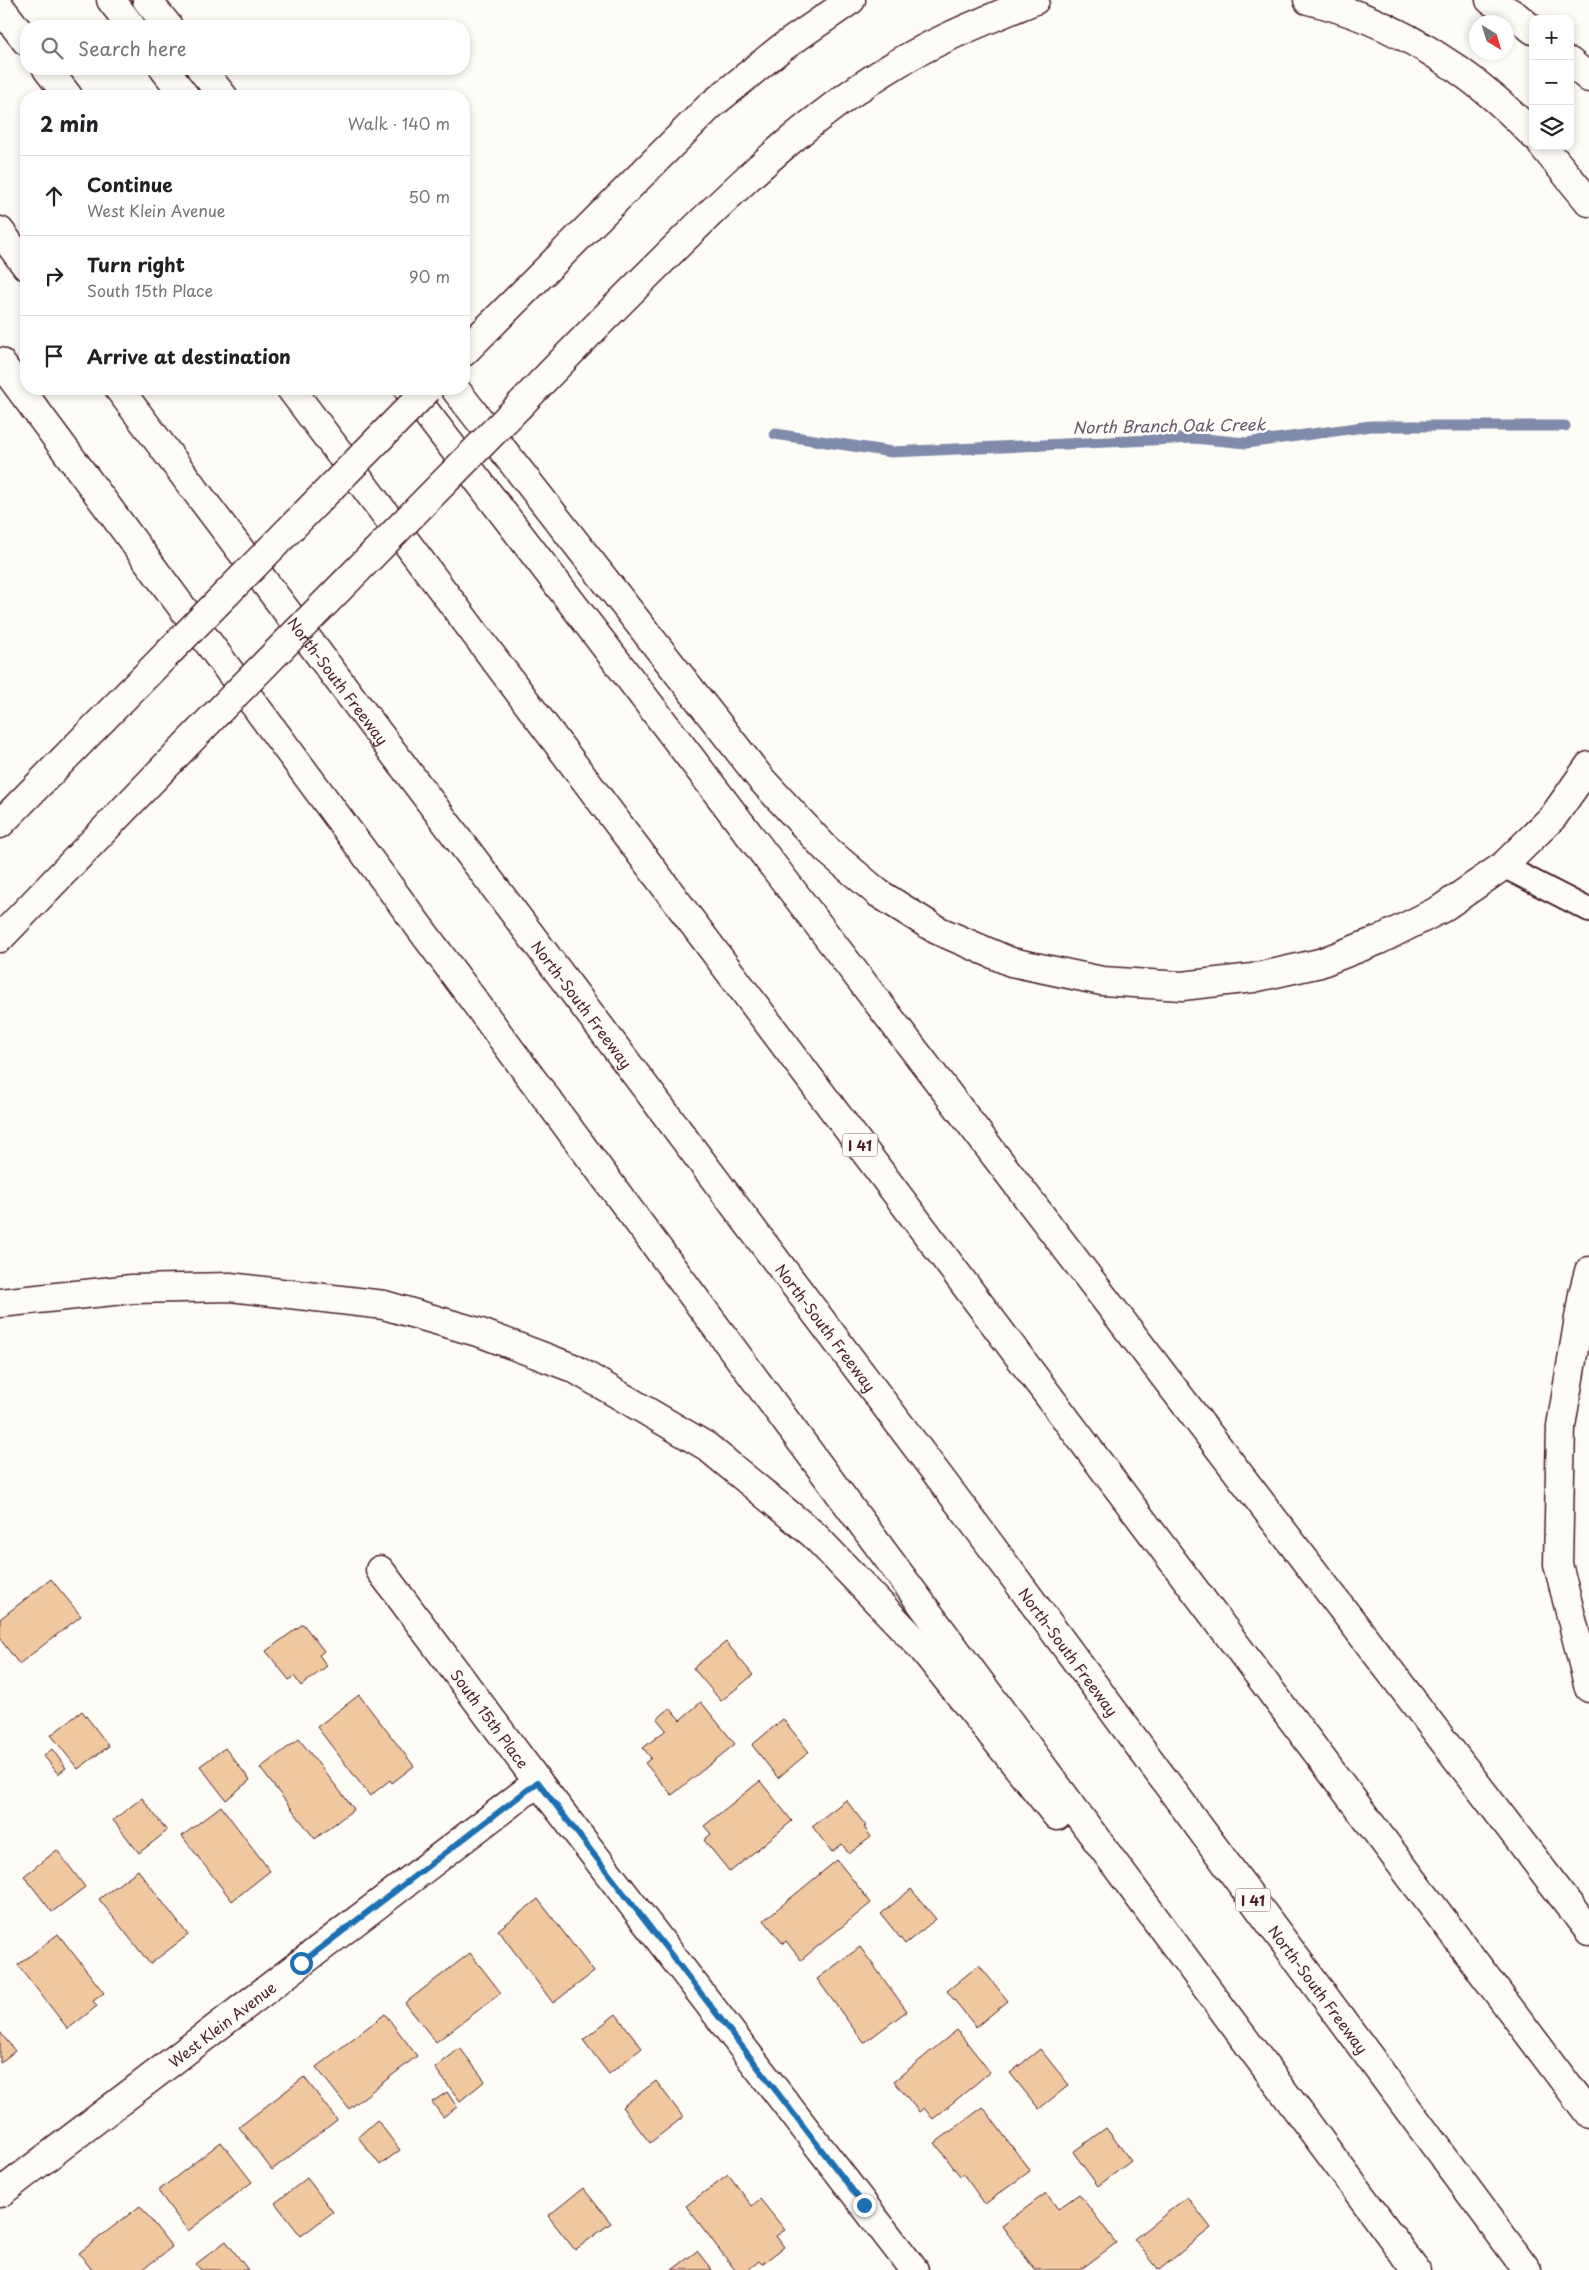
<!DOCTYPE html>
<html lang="en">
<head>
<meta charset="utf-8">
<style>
	body { margin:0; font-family:"Playpen Sans",sans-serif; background:#f2f2f2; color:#202124 }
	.controls { position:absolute; right:15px; top:15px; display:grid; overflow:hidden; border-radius:10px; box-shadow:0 2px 8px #0003 }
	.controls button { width:45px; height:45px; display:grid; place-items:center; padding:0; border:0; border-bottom:1px solid #e0e0e0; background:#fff; color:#202124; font:25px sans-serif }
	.compass { position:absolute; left:1469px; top:15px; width:45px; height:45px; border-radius:50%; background:#fff; box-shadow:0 2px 8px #0003; rotate:142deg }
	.stop { position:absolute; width:15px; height:15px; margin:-11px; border:4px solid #1f6fb2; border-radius:50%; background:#fff }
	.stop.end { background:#1f6fb2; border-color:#fff; box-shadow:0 1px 5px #0008 }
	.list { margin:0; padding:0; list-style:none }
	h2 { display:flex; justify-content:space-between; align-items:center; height:65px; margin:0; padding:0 20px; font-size:21px }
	h2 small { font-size:16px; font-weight:400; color:#757577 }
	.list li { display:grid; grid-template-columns:32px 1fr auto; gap:15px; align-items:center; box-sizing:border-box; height:80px; padding:0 20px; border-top:1px solid #e0e0e0 }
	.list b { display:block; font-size:19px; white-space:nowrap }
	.list p { margin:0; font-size:16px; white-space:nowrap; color:#757577 }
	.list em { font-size:16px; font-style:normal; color:#757577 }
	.icon { flex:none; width:28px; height:28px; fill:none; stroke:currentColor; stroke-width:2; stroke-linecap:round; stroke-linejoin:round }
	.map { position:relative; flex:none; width:1589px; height:2270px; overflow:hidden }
	.search { position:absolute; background:#fff; box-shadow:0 2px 8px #0003; left:20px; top:20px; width:450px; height:55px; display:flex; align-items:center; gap:12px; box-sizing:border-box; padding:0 18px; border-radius:20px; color:#757577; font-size:19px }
	.panel { position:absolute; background:#fff; box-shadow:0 2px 8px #0003; left:20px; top:90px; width:450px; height:305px; border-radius:20px }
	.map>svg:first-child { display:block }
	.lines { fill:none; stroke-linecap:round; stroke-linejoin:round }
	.stream { stroke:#808aaa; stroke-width:11 }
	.building { fill:#f0c8a0; stroke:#4a1f2b }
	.service-casing { stroke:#4a1f2b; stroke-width:26 }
	.minor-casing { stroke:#4a1f2b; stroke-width:31 }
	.motorway-casing { stroke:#4a1f2b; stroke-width:31 }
	.service { stroke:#fdfcf7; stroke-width:22 }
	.minor { stroke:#fdfcf7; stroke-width:28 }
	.motorway { stroke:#fdfcf7; stroke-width:28 }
	.motorway-bridge-casing { stroke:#4a1f2b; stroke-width:31; stroke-linecap:butt }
	.motorway-bridge { stroke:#fdfcf7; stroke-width:28 }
	.route { stroke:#1f6fb2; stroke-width:6 }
	.labels { text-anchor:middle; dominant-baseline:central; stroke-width:5; stroke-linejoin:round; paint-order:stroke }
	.shield { fill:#fdfcf7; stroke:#806168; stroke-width:1 }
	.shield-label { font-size:14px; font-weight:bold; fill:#4a1f2b }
	.street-label { font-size:15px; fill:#4a1f2b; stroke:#fdfcf7 }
	.water-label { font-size:16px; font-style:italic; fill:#65546b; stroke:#fdfcf7 }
</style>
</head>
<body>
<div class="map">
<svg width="1589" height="2270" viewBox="0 0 1589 2270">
	<rect width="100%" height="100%" fill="#fdfcf7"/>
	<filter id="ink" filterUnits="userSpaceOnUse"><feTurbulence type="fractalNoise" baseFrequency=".02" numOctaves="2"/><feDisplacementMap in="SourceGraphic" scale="10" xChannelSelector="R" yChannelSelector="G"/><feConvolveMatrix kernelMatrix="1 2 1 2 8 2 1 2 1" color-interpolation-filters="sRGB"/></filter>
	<g filter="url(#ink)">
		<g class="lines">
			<!-- stream -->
			<path class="stream" d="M775,434L892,452L1194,438L1246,443L1371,426H1565"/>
		</g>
		<!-- building -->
		<path class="building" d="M51,1579L81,1616L19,1664L0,1639V1619Z
			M303,1624L324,1651L319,1655L327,1666L301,1686L294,1676L289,1680L266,1651Z
			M726,1642L753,1675L721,1701L693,1668Z
			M359,1695L414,1766L392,1783L390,1780L370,1796L317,1727Z
			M701,1702L735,1744L672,1795L645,1763L651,1758L643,1748L666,1730L657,1719L670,1708L680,1720Z
			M82,1711L109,1746L78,1769L51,1735Z
			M783,1719L809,1752L778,1778L752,1745Z
			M299,1739L354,1809L315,1839L260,1768Z
			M225,1748L250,1780L226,1800L200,1766Z
			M52,1749L66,1768L58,1774L44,1756Z
			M760,1781L792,1821L730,1872L704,1840L711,1834L704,1826Z
			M142,1798L167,1831L139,1853L113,1820Z
			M846,1800L866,1826L864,1827L871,1837L849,1854L842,1844L832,1852L812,1826Z
			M221,1806L270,1871L232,1901L182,1836Z
			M57,1850L85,1887L52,1912L24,1876Z
			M837,1860L871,1903L801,1960L786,1941L783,1944L764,1920Z
			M138,1870L188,1935L150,1964L99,1899Z
			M911,1889L936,1919L905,1944L881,1914Z
			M538,1899L594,1972L553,2003L498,1930Z
			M58,1934L104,1993L93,2001L97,2006L68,2029L18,1965Z
			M860,1947L907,2011L864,2043L817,1979Z
			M470,1953L501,1993L436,2042L405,2003Z
			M979,1965L1008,2001L976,2027L947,1991Z
			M385,2014L417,2056L349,2109L316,2067Z
			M616,2014L642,2048L609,2074L583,2040Z
			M957,2030L990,2072L933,2119L924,2108L919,2112L894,2081Z
			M0,2032L15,2051L0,2063Z
			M460,2048L485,2081L460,2101L435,2068Z
			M1040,2049L1069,2085L1039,2109L1010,2073Z
			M304,2077L337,2120L272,2170L239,2127Z
			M656,2081L683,2117L650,2143L622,2107Z
			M447,2092L457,2107L443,2117L432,2102Z
			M983,2107L1030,2171L985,2204L963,2174L960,2176L935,2143Z
			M377,2120L400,2150L380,2165L358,2137Z
			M1106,2128L1131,2161L1098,2186L1073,2152Z
			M221,2142L252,2182L188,2231L158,2191Z
			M728,2174L752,2206L760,2199L785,2230L776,2236L784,2247L762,2264L759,2261L748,2270H735L686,2206Z
			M307,2178L333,2212L301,2236L275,2203Z
			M583,2188L611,2223L575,2250L548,2216Z
			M1046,2193L1058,2209L1079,2194L1116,2243L1080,2270H1035L1002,2226Z
			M1187,2197L1211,2228L1159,2270L1134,2239Z
			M140,2206L172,2247L142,2270H92L79,2253Z
			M226,2241L248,2270H201L196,2264Z
			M697,2251L712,2270H672Z"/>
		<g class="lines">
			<!-- service casing -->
			<g class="service-casing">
				<path id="service" d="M1503,866L1589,910"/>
			</g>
			<!-- minor casing -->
			<g class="minor-casing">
				<g id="minor">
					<path id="s1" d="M380,1570L538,1782L914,2270"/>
					<path id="s2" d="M0,2193L538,1782"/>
				</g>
			</g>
			<!-- motorway casing -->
			<g class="motorway-casing">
				<g id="motorway">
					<path d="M111,0L131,26"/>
					<path d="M147,0L168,26"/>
					<path d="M1308,0C1393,20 1474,72 1533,135"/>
					<path d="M1490,0L1516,16L1533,30"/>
					<path d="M0,7L26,41"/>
					<path d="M1570,62L1589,78"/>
					<path d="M47,69L68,96"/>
					<path d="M164,69L185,96"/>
					<path d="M201,69L223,96"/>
					<path d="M1543,146L1589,202"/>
					<path d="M0,231L26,266"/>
					<path d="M464,352L710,106L780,49L851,0"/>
					<path d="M0,362L1416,2270"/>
					<path id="s3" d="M119,389L980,1531L1527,2270"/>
					<path d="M291,389L1589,2114"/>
					<path d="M408,389L1589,1931"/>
					<path d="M455,389L761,779L826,849L878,893L937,930L1011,962L1102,981L1182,986L1253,978L1320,963L1379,940L1441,909L1503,866L1553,817L1589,766"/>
					<path d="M521,404C575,347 630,292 686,237C748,176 811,117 885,71C932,41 984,21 1035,0"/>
					<path d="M0,824L166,655"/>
					<path d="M0,938L213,717"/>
					<path d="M1589,1271L1583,1294L1561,1426L1558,1564L1589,1688"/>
					<path d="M0,1303L132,1289L230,1287L384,1305L481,1333L573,1368L706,1446L814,1535L922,1648L1057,1816"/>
				</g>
			</g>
			<!-- service -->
			<use href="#service" class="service"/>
			<!-- minor -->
			<use href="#minor" class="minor"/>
			<!-- motorway -->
			<use href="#motorway" class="motorway"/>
			<!-- motorway-bridge casing -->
			<g class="motorway-bridge-casing">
				<path id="motorway-bridge" d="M166,655L428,389
					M213,717L521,404"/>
			</g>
			<!-- motorway-bridge -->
			<use href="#motorway-bridge" class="motorway-bridge"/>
		</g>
	</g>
	<g class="lines" filter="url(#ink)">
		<!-- route -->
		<path class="route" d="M301,1963L538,1782L864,2205"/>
	</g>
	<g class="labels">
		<!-- shield labels -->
		<g class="shield">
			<rect x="842.5" y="1133.5" width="35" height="23" rx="4"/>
			<rect x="1235.5" y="1888.5" width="35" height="23" rx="4"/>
		</g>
		<g class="shield-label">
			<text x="860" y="1145">I 41</text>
			<text x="1253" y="1900">I 41</text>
		</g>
		<!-- street labels -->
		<g class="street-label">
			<text stroke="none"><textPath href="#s3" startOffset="365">North-South Freeway</textPath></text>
			<text stroke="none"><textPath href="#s3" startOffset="770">North-South Freeway</textPath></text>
			<text stroke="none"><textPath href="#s3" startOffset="1175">North-South Freeway</textPath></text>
			<text stroke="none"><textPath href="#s3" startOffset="1580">North-South Freeway</textPath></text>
			<text stroke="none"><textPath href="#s1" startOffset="185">South 15th Place</textPath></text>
			<text stroke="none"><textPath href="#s3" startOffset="2000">North-South Freeway</textPath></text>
			<text stroke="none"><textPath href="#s2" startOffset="279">West Klein Avenue</textPath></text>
		</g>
		<!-- water labels -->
		<g class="water-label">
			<text transform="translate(1169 425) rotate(-1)">North Branch Oak Creek</text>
		</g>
	</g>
</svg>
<div class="controls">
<button>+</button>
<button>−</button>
<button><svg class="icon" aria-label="layers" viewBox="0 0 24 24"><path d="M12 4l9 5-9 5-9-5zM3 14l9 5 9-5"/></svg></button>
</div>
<svg class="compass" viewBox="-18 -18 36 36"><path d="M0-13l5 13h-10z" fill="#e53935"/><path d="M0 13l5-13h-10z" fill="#757577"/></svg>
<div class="stop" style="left:301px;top:1963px"></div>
<div class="stop end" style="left:864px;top:2205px"></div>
<div class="search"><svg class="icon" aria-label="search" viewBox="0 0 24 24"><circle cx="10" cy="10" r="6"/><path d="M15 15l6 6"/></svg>Search here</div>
<section class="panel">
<h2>2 min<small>Walk · 140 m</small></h2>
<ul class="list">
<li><svg class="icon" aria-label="ahead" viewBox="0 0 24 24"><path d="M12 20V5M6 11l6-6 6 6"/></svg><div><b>Continue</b><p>West Klein Avenue</p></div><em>50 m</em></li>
<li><svg class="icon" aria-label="right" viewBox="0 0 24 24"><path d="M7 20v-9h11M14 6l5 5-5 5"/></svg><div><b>Turn right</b><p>South 15th Place</p></div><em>90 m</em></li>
<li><svg class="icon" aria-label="arrive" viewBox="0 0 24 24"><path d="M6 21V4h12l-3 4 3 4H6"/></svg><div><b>Arrive at destination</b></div></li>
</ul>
</section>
</div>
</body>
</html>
